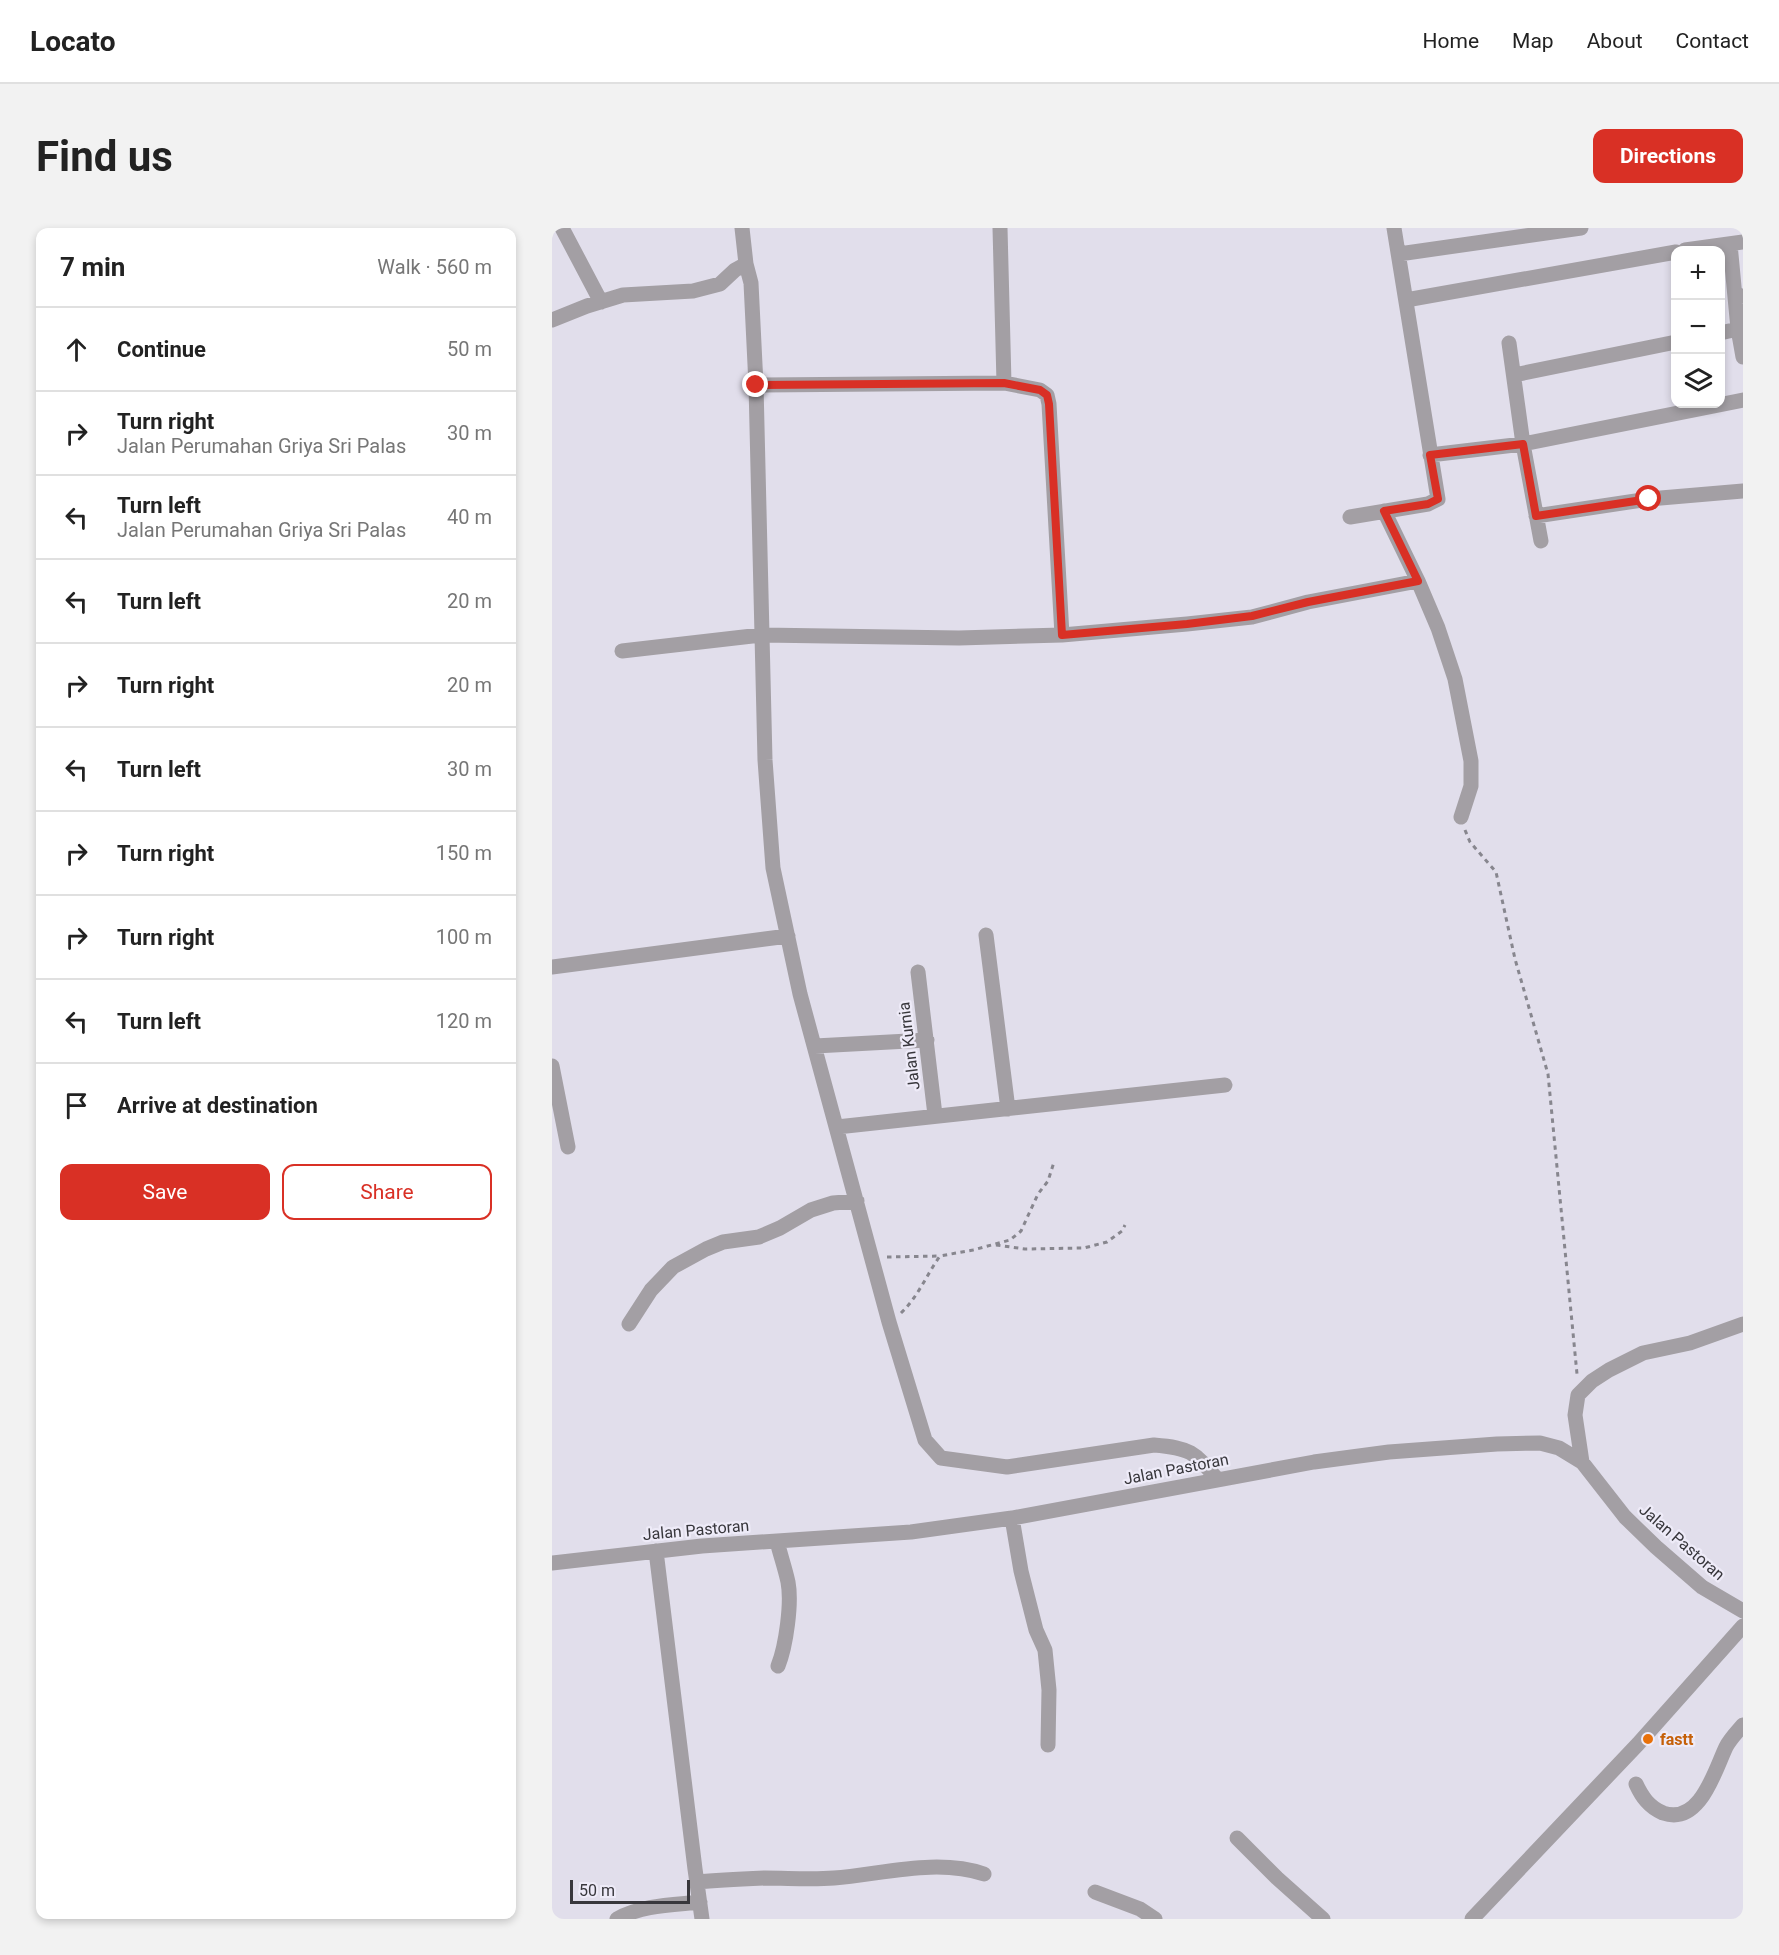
<!DOCTYPE html>
<html lang="en">
<head>
<meta charset="utf-8">
<style>
	body { margin:0; font-family:Roboto,sans-serif; background:#f2f2f2; color:#222 }
	.controls { position:absolute; right:18px; top:18px; display:grid; overflow:hidden; border-radius:12px; box-shadow:0 3px 9px #0003 }
	.controls button { width:54px; height:54px; display:grid; place-items:center; padding:0; border:0; border-bottom:2px solid #e0e0e0; background:#fff; color:#222; font:30px sans-serif }
	.scale { position:absolute; left:18px; bottom:15px; width:120px; box-sizing:border-box; padding-left:6px; border:3px solid #38373c; border-top:0; font-size:16px; line-height:21px; white-space:nowrap; color:#38373c; -webkit-text-stroke:4px #eeebf8; paint-order:stroke }
	.stop { position:absolute; width:18px; height:18px; margin:-14px; border:4px solid #d93025; border-radius:50%; background:#fff }
	.stop.end { background:#d93025; border-color:#fff; box-shadow:0 2px 6px #0008 }
	.list { margin:0; padding:0; list-style:none }
	h2 { display:flex; justify-content:space-between; align-items:center; height:78px; margin:0; padding:0 24px; font-size:26px }
	h2 small { font-size:20px; font-weight:400; color:#767676 }
	.list li { display:grid; grid-template-columns:39px 1fr auto; gap:18px; align-items:center; box-sizing:border-box; height:84px; padding:0 24px; border-top:2px solid #e0e0e0 }
	.list b { display:block; font-size:22px; white-space:nowrap }
	.list p { margin:0; font-size:20px; white-space:nowrap; color:#767676 }
	.list em { font-size:20px; font-style:normal; color:#767676 }
	.actions { display:flex; gap:12px; padding:18px 24px }
	.actions a { flex:1; padding:14px 0; border:2px solid #d93025; border-radius:12px; text-align:center; font-size:21px; color:#d93025 }
	.actions .main { background:#d93025; color:#fff }
	.icon { flex:none; width:33px; height:33px; fill:none; stroke:currentColor; stroke-width:2; stroke-linecap:round; stroke-linejoin:round }
	.map { position:relative; flex:none; width:1191px; height:1691px; overflow:hidden; border-radius:12px }
	header { display:flex; align-items:center; gap:36px; box-sizing:border-box; height:84px; padding:0 30px; background:#fff; border-bottom:2px solid #e0e0e0 }
	header strong { font-size:28px }
	nav { display:flex; gap:33px; margin-inline-start:auto; font-size:21px }
	.intro { display:flex; align-items:center; justify-content:space-between; box-sizing:border-box; height:144px; padding:0 36px }
	h1 { margin:0; font-size:42px }
	.button { padding:15px 27px; border-radius:12px; background:#d93025; color:#fff; font-size:21px; font-weight:700 }
	main { display:flex; gap:36px; padding:0 36px }
	aside { flex:1; background:#fff; border-radius:12px; box-shadow:0 3px 9px #0003 }
	.map>svg:first-child { display:block }
	.lines { fill:none; stroke-linecap:round; stroke-linejoin:round }
	.path { stroke:#87868e; stroke-width:3; stroke-dasharray:4.5 4.5; stroke-linecap:butt }
	.minor { stroke:#a39fa4; stroke-width:15 }
	.route { stroke:#d93025; stroke-width:8 }
	.food-dot { fill:#e8710a; stroke:#eeebf8; stroke-width:2 }
	.labels { text-anchor:middle; dominant-baseline:central; stroke-width:4.5; stroke-linejoin:round; paint-order:stroke }
	.street-label { font-size:16px; fill:#38373c; stroke:#eeebf8 }
	.food-label { font-size:16px; font-weight:bold; fill:#c56008; stroke:#eeebf8; text-anchor:start }
</style>
</head>
<body>
<header>
<strong>Locato</strong>
<nav><a>Home</a><a>Map</a><a>About</a><a>Contact</a></nav>
</header>
<div class="intro"><h1>Find us</h1><a class="button">Directions</a></div>
<main>
<aside>
<h2>7 min<small>Walk · 560 m</small></h2>
<ul class="list">
<li><svg class="icon" aria-label="ahead" viewBox="0 0 24 24"><path d="M12 20V5M6 11l6-6 6 6"/></svg><div><b>Continue</b></div><em>50 m</em></li>
<li><svg class="icon" aria-label="right" viewBox="0 0 24 24"><path d="M7 20v-9h11M14 6l5 5-5 5"/></svg><div><b>Turn right</b><p>Jalan Perumahan Griya Sri Palas</p></div><em>30 m</em></li>
<li><svg class="icon" aria-label="left" viewBox="0 0 24 24"><path d="M17 20v-9H6M10 6l-5 5 5 5"/></svg><div><b>Turn left</b><p>Jalan Perumahan Griya Sri Palas</p></div><em>40 m</em></li>
<li><svg class="icon" aria-label="left" viewBox="0 0 24 24"><path d="M17 20v-9H6M10 6l-5 5 5 5"/></svg><div><b>Turn left</b></div><em>20 m</em></li>
<li><svg class="icon" aria-label="right" viewBox="0 0 24 24"><path d="M7 20v-9h11M14 6l5 5-5 5"/></svg><div><b>Turn right</b></div><em>20 m</em></li>
<li><svg class="icon" aria-label="left" viewBox="0 0 24 24"><path d="M17 20v-9H6M10 6l-5 5 5 5"/></svg><div><b>Turn left</b></div><em>30 m</em></li>
<li><svg class="icon" aria-label="right" viewBox="0 0 24 24"><path d="M7 20v-9h11M14 6l5 5-5 5"/></svg><div><b>Turn right</b></div><em>150 m</em></li>
<li><svg class="icon" aria-label="right" viewBox="0 0 24 24"><path d="M7 20v-9h11M14 6l5 5-5 5"/></svg><div><b>Turn right</b></div><em>100 m</em></li>
<li><svg class="icon" aria-label="left" viewBox="0 0 24 24"><path d="M17 20v-9H6M10 6l-5 5 5 5"/></svg><div><b>Turn left</b></div><em>120 m</em></li>
<li><svg class="icon" aria-label="arrive" viewBox="0 0 24 24"><path d="M6 21V4h12l-3 4 3 4H6"/></svg><div><b>Arrive at destination</b></div></li>
</ul>
<div class="actions"><a class="main">Save</a><a>Share</a></div>
</aside>
<div class="map">
<svg width="1191" height="1691" viewBox="0 0 1191 1691">
	<rect width="100%" height="100%" fill="#e1deeb"/>
	<g class="lines">
		<!-- path -->
		<path class="path" d="M913,602L918,614L944,644L963,731L996,846L1025,1146
			M444,1017L473,1021L532,1020L555,1014L570,1003L573,997
			M335,1029L388,1028
			M349,1085C366,1069 375,1046 388,1028L421,1022L458,1012L469,1003L486,966L496,953L502,934"/>
		<!-- minor -->
		<path class="minor" d="M10,0L49,74
			M190,0L194,36L199,55L204,157L213,532L221,640L248,766L337,1094L373,1212L389,1230L455,1239L602,1217C639,1220 642,1224 665,1251
			M448,0L452,155
			M1178,16L1183,69
			M1133,22L1191,14
			M847,26L1029,0
			M1191,68L1183,69L1186,101L1191,129
			M854,72L1124,24
			M0,92L35,78L71,67L141,63L168,56L183,42L194,36
			M1168,105L1186,101
			M957,115L971,216L989,313
			M962,147L1124,114
			M204,157L452,155L488,162L495,167L497,176L510,407
			M878,227L971,216L1191,172
			M832,283L866,353L886,400L903,451L919,533V558L909,589
			M984,288L1097,271L1191,263
			M798,289L876,276L886,271L842,0
			M70,423L209,407L407,410L510,407L635,396L700,389L756,374L866,353
			M434,707L456,881
			M0,739L236,708
			M366,744L383,887
			M263,818L375,812
			M0,838L16,919
			M285,899L673,857
			M77,1096L99,1062L121,1039L154,1021L171,1014L207,1009L228,1000L259,982L281,975L305,973
			M1030,1234L1023,1187L1026,1167L1040,1153L1057,1142L1091,1125L1138,1115L1191,1096
			M460,1290L469,1343L484,1402L493,1422L497,1462L496,1517
			M225,1313C228,1326 233,1340 236,1354C240,1375 234,1418 226,1438
			M104,1323L143,1641L150,1691
			M0,1335L150,1318L359,1304L460,1290L762,1234L837,1224L945,1216L988,1215L1007,1220L1030,1234L1073,1289L1104,1319L1150,1359L1191,1383
			M1084,1556C1090,1569 1097,1579 1111,1585C1148,1598 1163,1542 1174,1519C1178,1511 1185,1504 1191,1497
			M685,1610L725,1650L771,1691
			M145,1654C167,1652 190,1651 213,1650C236,1650 259,1652 282,1650C331,1646 385,1630 432,1646
			M543,1664L588,1681L603,1691
			M65,1691C90,1677 120,1677 148,1674
			M920,1691L1086,1516L1191,1398"/>
	</g>
	<g class="lines">
		<!-- route -->
		<path class="route" d="M204,157L452,155L488,162L495,167L497,176L510,407L635,396L700,388L756,374L866,353L832,283L876,276L886,271L878,227L971,216L984,288L1097,271"/>
	</g>
	<!-- markers -->
	<circle class="food-dot" cx="1096" cy="1511" r="6"/>
	<g class="labels">
		<!-- street labels -->
		<g class="street-label">
			<text transform="translate(357 818) rotate(-97)">Jalan Kurnia</text>
			<text transform="translate(624 1241) rotate(-11)">Jalan Pastoran</text>
			<text transform="translate(144 1302) rotate(-5)">Jalan Pastoran</text>
			<text transform="translate(1130 1314) rotate(41)">Jalan Pastoran</text>
		</g>
		<!-- food labels -->
		<g class="food-label">
			<text x="1108" y="1511">fastt</text>
		</g>
	</g>
</svg>
<div class="controls">
<button>+</button>
<button>−</button>
<button><svg class="icon" aria-label="layers" viewBox="0 0 24 24"><path d="M12 4l9 5-9 5-9-5zM3 14l9 5 9-5"/></svg></button>
</div>
<div class="scale">50 m</div>
<div class="stop" style="left:1097px;top:271px"></div>
<div class="stop end" style="left:204px;top:157px"></div>
</div>
</main>
</body>
</html>
